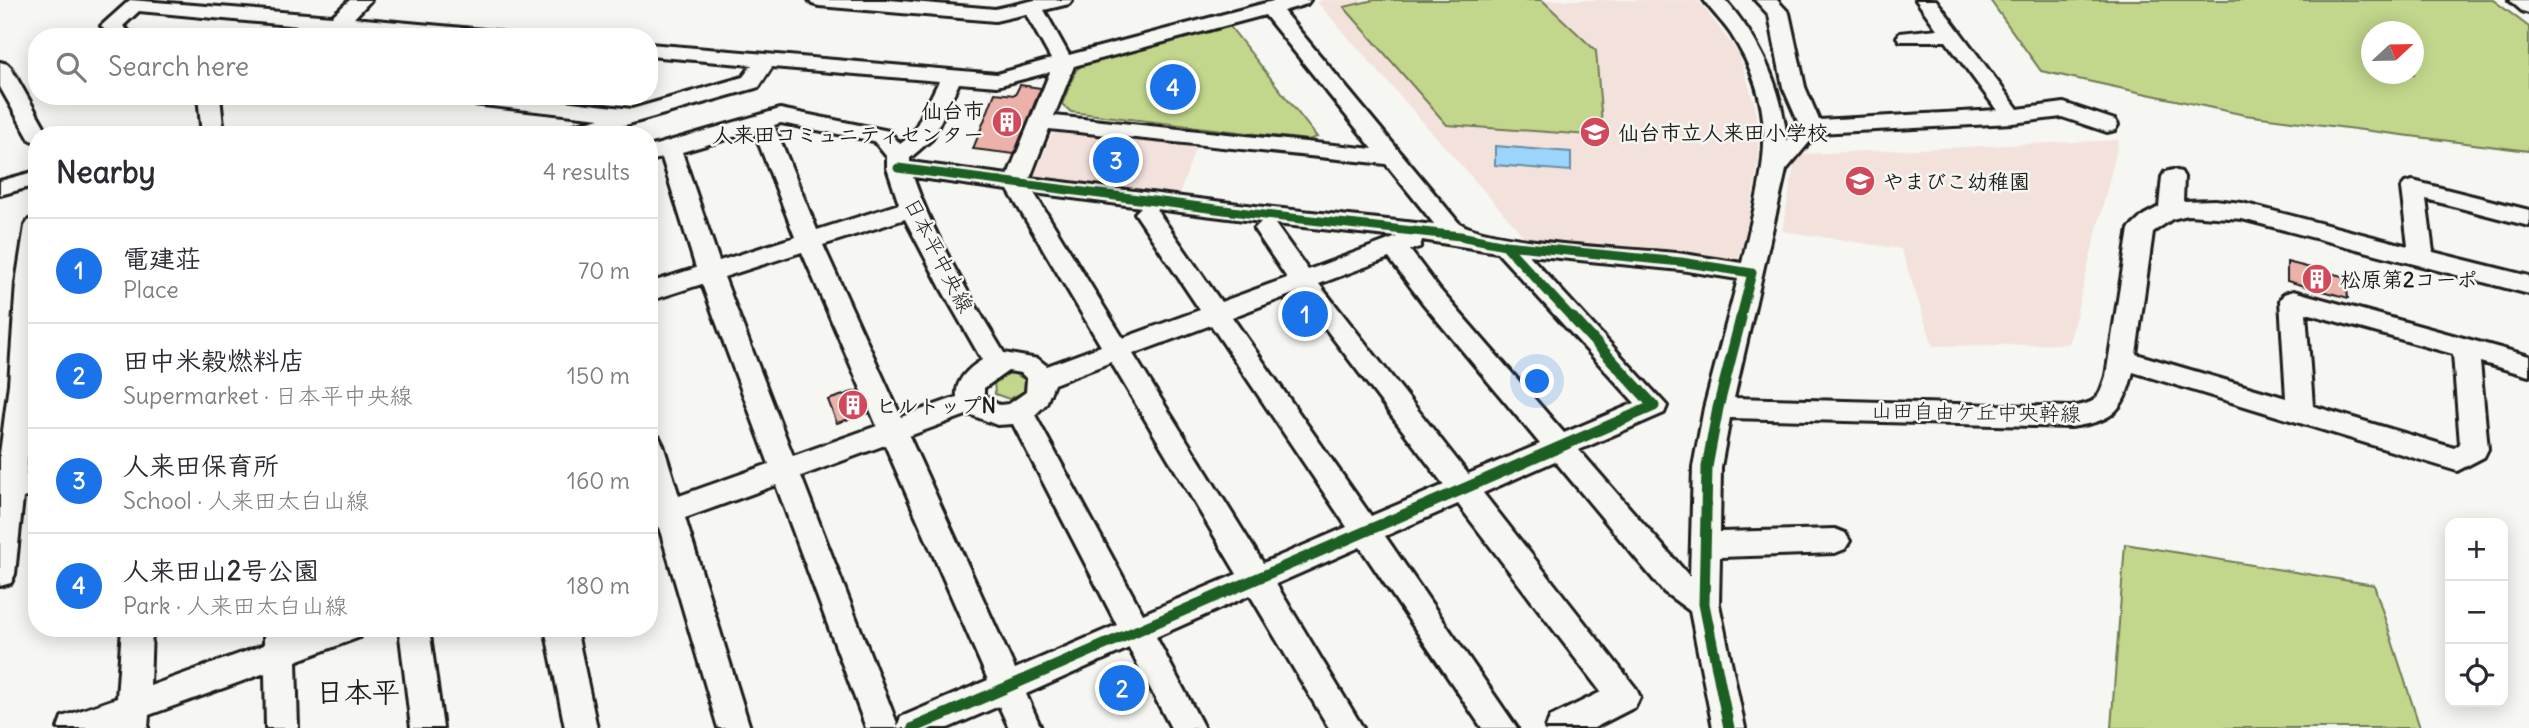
<!DOCTYPE html>
<html lang="en">
<head>
<meta charset="utf-8">
<style>
	body { margin:0; font-family:Delius,"Klee One",sans-serif; background:#f7f7f7; color:#2b2b33 }
	.controls { position:absolute; right:21px; bottom:21px; display:grid; overflow:hidden; border-radius:14px; box-shadow:0 4px 18px #0003 }
	.controls button { width:63px; height:63px; display:grid; place-items:center; padding:0; border:0; border-bottom:2px solid #e1e1e2; background:#fff; color:#2b2b33; font:35px sans-serif }
	.compass { position:absolute; left:2361px; top:21px; width:63px; height:63px; border-radius:50%; background:#fff; box-shadow:0 4px 18px #0003; rotate:68deg }
	.you { position:absolute; left:1538px; top:382px; width:24px; height:24px; margin:-18px; border:5px solid #fff; border-radius:50%; background:#1a73e8; box-shadow:0 0 0 10px #1a73e833 }
	.badge { display:grid; place-items:center; width:46px; height:46px; border-radius:50%; background:#1a73e8; color:#fff; font-size:23px; font-weight:700 }
	.pin { position:absolute; translate:-50% -50%; border:4px solid #fff; box-shadow:0 2px 7px #0006 }
	.list { margin:0; padding:0; list-style:none }
	h2 { display:flex; justify-content:space-between; align-items:center; height:91px; margin:0; padding:0 28px; font-size:30px }
	h2 small { font-size:23px; font-weight:400; color:#7c7c81 }
	.list li { display:grid; grid-template-columns:46px 1fr auto; gap:21px; align-items:center; box-sizing:border-box; height:105px; padding:0 28px; border-top:2px solid #e1e1e2 }
	.list b { display:block; font-size:26px; white-space:nowrap }
	.list p { margin:0; font-size:23px; white-space:nowrap; color:#7c7c81 }
	.list em { font-size:23px; font-style:normal; color:#7c7c81 }
	.icon { flex:none; width:38px; height:38px; fill:none; stroke:currentColor; stroke-width:2; stroke-linecap:round; stroke-linejoin:round }
	.map { position:relative; flex:none; width:2529px; height:728px; overflow:hidden }
	.search { position:absolute; background:#fff; box-shadow:0 4px 18px #0003; left:28px; top:28px; width:630px; height:77px; display:flex; align-items:center; gap:18px; box-sizing:border-box; padding:0 24px; border-radius:28px; color:#7c7c81; font-size:26px }
	.panel { position:absolute; background:#fff; box-shadow:0 4px 18px #0003; left:28px; top:126px; width:630px; height:511px; border-radius:28px }
	.map>svg:first-child { display:block }
	.built { fill:#f3e2dc }
	.green { fill:#c2d78c; stroke:#6f7a54; stroke-width:2; fill-rule:evenodd }
	.water { fill:#9bd5fb; stroke:#688ba2; stroke-width:2 }
	.building { fill:#ecb2a9; stroke:#1c1c1c; stroke-width:2 }
	.lines { fill:none; stroke-linecap:round; stroke-linejoin:round }
	.minor-casing { stroke:#1c1c1c; stroke-width:6 }
	.minor { fill:#f6f6f2; fill-rule:evenodd }
	.cycleway-far1-casing { stroke:#f6f6f2; stroke-width:12 }
	.cycleway-casing { stroke:#f6f6f2; stroke-width:16 }
	.cycleway-far1 { stroke:#1b5e20; stroke-width:9 }
	.cycleway { stroke:#1b5e20; stroke-width:11 }
	.labels { text-anchor:middle; dominant-baseline:central; stroke-width:5; stroke-linejoin:round; paint-order:stroke }
	.poi-label { font-size:21px; font-weight:bold; fill:#1c1c1c; stroke:#f6f6f2; text-anchor:start }
	.street-label { font-size:21px; fill:#1c1c1c; stroke:#f6f6f2 }
	.near-quarter-label { font-size:28px; font-weight:bold; fill:#1c1c1c; stroke:#f6f6f2 }
</style>
</head>
<body>
<div class="map">
<svg width="2529" height="728" viewBox="0 0 2529 728">
	<rect width="100%" height="100%" fill="#f6f6f2"/>
	<filter id="ink" filterUnits="userSpaceOnUse"><feTurbulence type="fractalNoise" baseFrequency=".0143" numOctaves="2"/><feDisplacementMap in="SourceGraphic" scale="14" xChannelSelector="R" yChannelSelector="G"/><feConvolveMatrix kernelMatrix="1 2 1 2 8 2 1 2 1" color-interpolation-filters="sRGB"/></filter>
	<g filter="url(#ink)">
		<!-- built -->
		<path class="built" d="M1323,0H1698L1739,54L1755,105L1759,159L1745,242L1735,264L1528,241L1317,2Z
			M1061,132L1196,145L1178,200L1042,181L1035,175L1052,134Z
			M2119,140L2069,344L1933,346L1901,249L1782,231L1794,165L1802,154Z"/>
		<!-- green -->
		<path class="green" d="M1374,0H1542L1596,51L1603,136L1447,125L1344,7Z
			M1990,0H2493L2529,27V151L2245,115L2041,71ZM2372,32H2414V74H2372Z
			M1228,24L1317,137L1308,140L1071,112L1062,104L1076,70L1087,62Z
			M1013,373L1026,380L1024,392L1009,399L995,394L994,381L1002,375Z
			M2125,544L2374,585L2420,728H2111Z"/>
		<!-- water -->
		<path class="water" d="M1495,146L1571,152V171L1495,165Z"/>
		<!-- building -->
		<path class="building" d="M1020,85L1041,88L1014,154L973,149L995,93L1015,95Z
			M2287,262L2346,277L2348,298L2287,281Z
			M1297,295L1324,331L1308,336L1283,300Z
			M859,390L868,413L837,423L828,400Z"/>
		<g class="lines">
			<!-- minor casing -->
			<g class="minor-casing">
				<path id="minor" d="M130,0L332,16L350,0H371L354,18L496,31L503,33L506,37H424L342,29C336,36 331,38 322,35L319,31L321,28L139,11L123,26L135,37H112L101,26Z
					M809,0H889L995,9L1035,0H1072L1069,4L1044,10L1069,55L1277,0H1310L1307,4L1283,11L1458,222C1485,243 1635,249 1677,253C1699,256 1720,260 1742,263C1761,175 1785,118 1731,34C1723,22 1712,12 1704,0H1725C1760,40 1782,87 1787,141L1800,126L1783,87L1769,15L1755,0H1777L1789,13L1805,87L1819,120L1997,110L1946,41H1900L1897,37L1900,33L1937,29L1916,0H1936L2018,109L2064,103L2115,120L2118,125L2115,130L2107,132L2062,117L2012,123L1817,133L1786,170L1734,398L2071,407C2097,403 2098,400 2106,376L2129,229L2144,215L2159,207L2162,177L2165,172L2173,170L2181,172L2184,177L2183,201L2215,200L2242,203L2408,246L2401,188L2405,183L2413,181L2529,210V226L2426,199L2433,252L2529,276V294L2242,219L2188,215L2172,219L2153,232L2136,354L2286,398L2280,300L2284,294L2293,291L2529,356V376L2480,362L2488,449L2484,457L2457,471L2133,372C2123,413 2112,421 2071,427L1730,418L1721,467L1720,532L1835,529L1845,533L1850,541L1845,549L1835,553L1720,557L1719,604L1745,728H1713L1690,611L1664,592L1555,461L1483,493L1635,687L1640,697L1635,707L1594,728H1546L1550,717L1601,692L1458,504L1385,536L1517,728H1482L1360,547L1276,584L1363,728H1329L1250,595L1156,637L1204,728H1171L1129,648L1026,694L1041,728H1009L999,706L948,728H866L776,485L685,518L750,728H718L659,527L649,531V507L653,506L649,493V434L659,437L663,445L679,496L769,464L702,284L649,301V283L696,268L662,158L649,161V147L780,109L889,131L900,144L912,135L939,81L772,67L759,87L590,135H553L556,130L600,118L456,102L448,101L445,96H520L632,109L743,77L752,65L649,56V44L997,74L1051,59L1026,14L995,21L819,6L812,4ZM1265,15L1373,149L1054,116L1074,66ZM1050,72L1008,175L910,162V158L932,139L959,83L997,86ZM781,123L874,141L887,157V168L899,204L817,230L774,125ZM1049,129L1386,164L1435,225L1255,206L1030,178ZM754,131L795,237L719,261L682,152ZM913,177L1008,190L1101,346L1047,366L1038,359L1004,353C970,296 935,240 913,177ZM1034,193L1141,207L1135,213L1200,310L1123,338ZM1156,209L1261,222L1254,229L1287,278L1221,302ZM905,219L942,290L982,360C969,368 955,380 957,397L901,417L823,245ZM1275,224L1397,237L1308,270ZM1422,240L1497,252L1635,403L1564,433L1440,290L1410,250L1420,247ZM802,252L877,426L793,456L724,277ZM1529,255L1681,270L1738,279L1704,408L1693,467L1690,577L1579,450L1664,413L1667,406ZM1389,258L1422,302L1540,444L1468,474L1319,284ZM1298,292L1444,485L1371,516L1232,317ZM2306,313L2453,354L2460,444L2454,448L2313,406ZM1211,325L1347,527L1263,563L1133,354ZM1111,362L1237,574L1143,614L1035,415L1046,404L1054,384ZM1008,371L1021,373L1027,379L1026,392L1009,404L999,405L984,396V388ZM969,414L997,425L1013,424L1117,625L1015,669L909,436ZM885,445L988,680L901,717L898,726L801,476Z
					M2509,0H2529V13L2522,11Z
					M0,62L7,64L11,68L49,135H37V142L30,140L0,87Z
					M198,96H220L224,135H202Z
					M37,171V185L0,195V181Z
					M37,218V355L26,475L37,472V494L23,498L15,574L11,583L0,586V454L9,384L16,283L25,226L29,220Z
					M122,628H152L150,686L264,645V628H294L295,634L311,628H364L360,637L296,661L298,728H266L265,673L149,715L148,728H58L62,717L117,698Z
					M399,628H429L443,728H411Z
					M545,628H576L597,728H565Z"/>
			</g>
			<!-- minor -->
			<use href="#minor" class="minor"/>
			<!-- cycleway-far1 casing -->
			<g class="cycleway-far1-casing">
				<path id="cycleway-far1" d="M898,168L1255,214L1460,236L1505,245L1681,262L1752,273L1740,320
					M1505,245L1574,320"/>
			</g>
			<!-- cycleway casing -->
			<g class="cycleway-casing">
				<path id="cycleway" d="M913,728L1654,406L1573,318
					M1729,728L1704,604L1707,467L1718,408L1741,318"/>
			</g>
			<!-- cycleway-far1 -->
			<use href="#cycleway-far1" class="cycleway-far1"/>
			<!-- cycleway -->
			<use href="#cycleway" class="cycleway"/>
		</g>
	</g>
	<!-- icons -->
	<defs>
		<g id="building-disc" transform="scale(1.575)"><circle r="9.5" fill="#d1495b" stroke="#f6f6f2"/><path d="M-4-6H4V6H1V3H-1V6H-4ZM-2.5-4.3h1.7v1.8h-1.7ZM.8-4.3h1.7v1.8H.8ZM-2.5-1h1.7V.8h-1.7ZM.8-1h1.7V.8H.8Z" fill="#fff"/></g>
		<g id="school-disc" transform="scale(1.575)"><circle r="9.5" fill="#d1495b" stroke="#f6f6f2"/><path d="M0-5L7-2L0 1L-7-2ZM-4 1L0 2.5L4 1V4Q0 6-4 4Z" fill="#fff"/></g>
	</defs>
	<g fill-rule="evenodd">
		<use href="#building-disc" x="1007" y="122"/>
		<use href="#school-disc" x="1595" y="132"/>
		<use href="#school-disc" x="1860" y="181"/>
		<use href="#building-disc" x="2317" y="279"/>
		<use href="#building-disc" x="853" y="405"/>
	</g>
	<g class="labels">
		<!-- poi labels -->
		<g class="poi-label">
			<text x="984" y="110" text-anchor="end">仙台市<tspan x="984" dy="24">人来田コミュニティセンター</tspan></text>
			<text x="1618" y="132">仙台市立人来田小学校</text>
			<text x="1883" y="181">やまびこ幼稚園</text>
			<text x="2340" y="279">松原第2コーポ</text>
			<text x="876" y="405">ヒルトップN</text>
		</g>
		<!-- street labels -->
		<g class="street-label">
			<text transform="translate(939 255) rotate(63)">日本平中央線</text>
			<text transform="translate(1976 412) rotate(1)">山田自由ケ丘中央幹線</text>
		</g>
		<!-- near-quarter labels -->
		<g class="near-quarter-label">
			<text x="358" y="692">日本平</text>
		</g>
	</g>
</svg>
<div class="controls">
<button>+</button>
<button>−</button>
<button><svg class="icon" aria-label="locate" viewBox="0 0 24 24"><circle cx="12" cy="12" r="6"/><path d="M12 2v4M12 18v4M2 12h4M18 12h4"/></svg></button>
</div>
<svg class="compass" viewBox="-18 -18 36 36"><path d="M0-13l5 13h-10z" fill="#e53935"/><path d="M0 13l5-13h-10z" fill="#7c7c81"/></svg>
<div class="you"></div>
<div class="pin badge" style="left:1305px;top:314px">1</div>
<div class="pin badge" style="left:1122px;top:688px">2</div>
<div class="pin badge" style="left:1116px;top:160px">3</div>
<div class="pin badge" style="left:1173px;top:87px">4</div>
<div class="search"><svg class="icon" aria-label="search" viewBox="0 0 24 24"><circle cx="10" cy="10" r="6"/><path d="M15 15l6 6"/></svg>Search here</div>
<section class="panel">
<h2>Nearby<small>4 results</small></h2>
<ul class="list">
<li><span class="badge">1</span><div><b>電建荘</b><p>Place</p></div><em>70 m</em></li>
<li><span class="badge">2</span><div><b>田中米穀燃料店</b><p>Supermarket · 日本平中央線</p></div><em>150 m</em></li>
<li><span class="badge">3</span><div><b>人来田保育所</b><p>School · 人来田太白山線</p></div><em>160 m</em></li>
<li><span class="badge">4</span><div><b>人来田山2号公園</b><p>Park · 人来田太白山線</p></div><em>180 m</em></li>
</ul>
</section>
</div>
</body>
</html>
